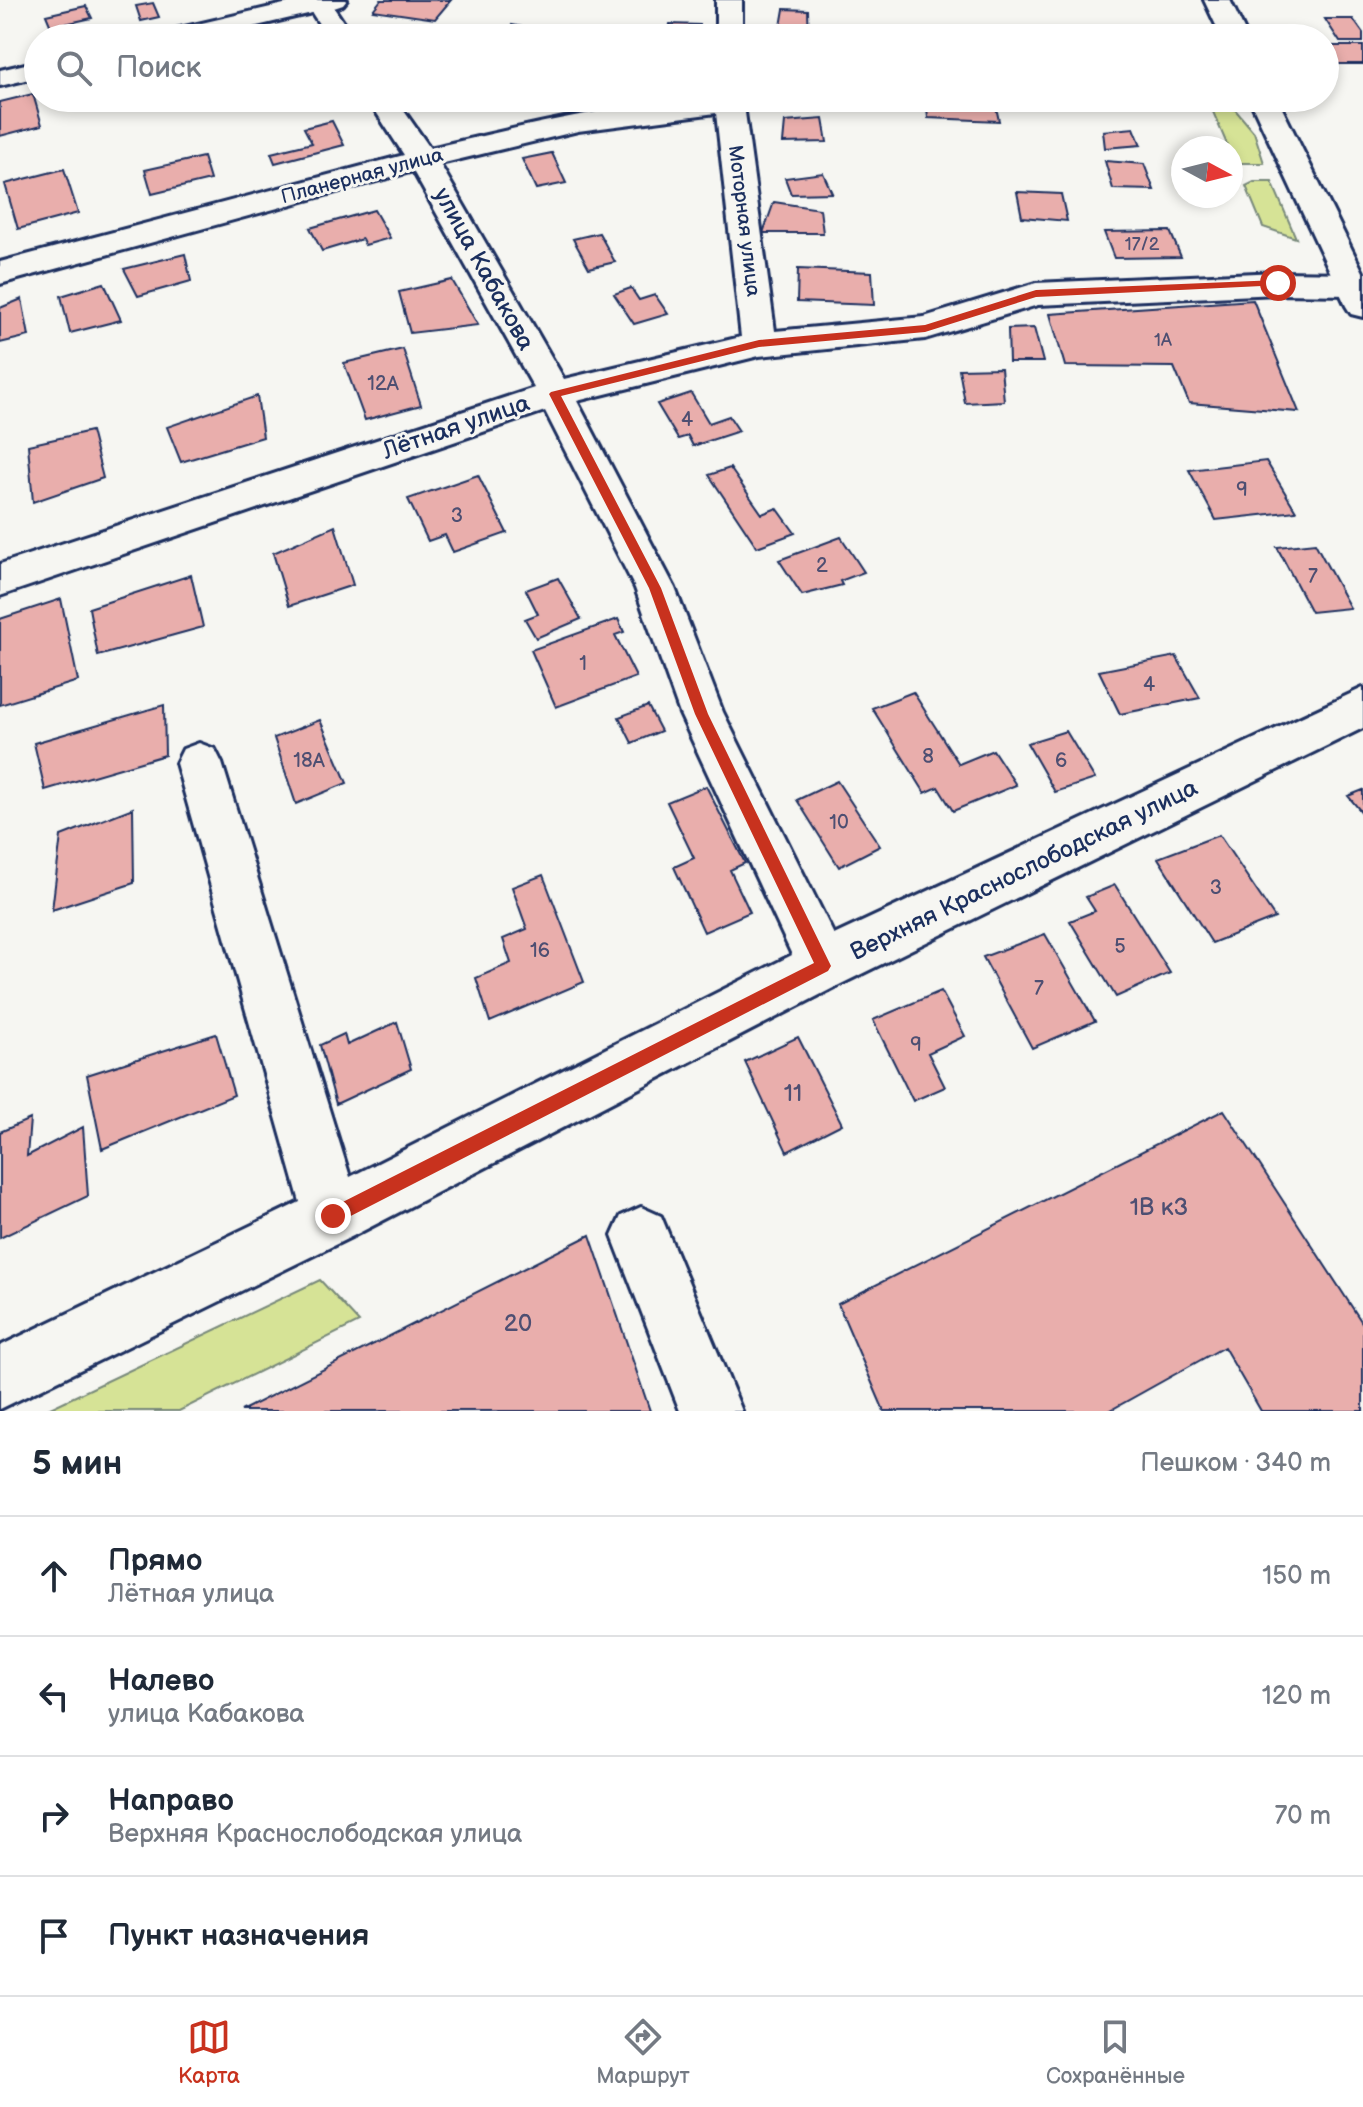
<!DOCTYPE html>
<html lang="ru">
<head>
<meta charset="utf-8">
<style>
	body { margin:0; font-family:"Balsamiq Sans",sans-serif; background:#f2f2f3; color:#1f2937 }
	.compass { position:absolute; left:1171px; top:136px; width:72px; height:72px; border-radius:50%; background:#fff; box-shadow:0 4px 12px #0003; rotate:97deg }
	.stop { position:absolute; width:24px; height:24px; margin:-18px; border:6px solid #c8321e; border-radius:50%; background:#fff }
	.stop.end { background:#c8321e; border-color:#fff; box-shadow:0 2px 8px #0008 }
	.list { margin:0; padding:0; list-style:none }
	h2 { display:flex; justify-content:space-between; align-items:center; height:104px; margin:0; padding:0 32px; font-size:34px }
	h2 small { font-size:26px; font-weight:400; color:#747a83 }
	.list li { display:grid; grid-template-columns:52px 1fr auto; gap:24px; align-items:center; box-sizing:border-box; height:120px; padding:0 32px; border-top:2px solid #e0e1e3 }
	.list b { display:block; font-size:30px; white-space:nowrap }
	.list p { margin:0; font-size:26px; white-space:nowrap; color:#747a83 }
	.list em { font-size:26px; font-style:normal; color:#747a83 }
	.icon { flex:none; width:44px; height:44px; fill:none; stroke:currentColor; stroke-width:2; stroke-linecap:round; stroke-linejoin:round }
	.map { position:relative; flex:none; width:1363px; height:1411px; overflow:hidden }
	.search { position:absolute; background:#fff; box-shadow:0 4px 12px #0003; left:24px; right:24px; top:24px; height:88px; display:flex; align-items:center; gap:20px; box-sizing:border-box; padding:0 28px; border-radius:44px; color:#747a83; font-size:30px }
	.sheet { height:584px; background:#fff }
	nav { display:flex; justify-content:space-around; align-items:center; box-sizing:border-box; height:112px; border-top:2px solid #e0e1e3; background:#fff; font-size:22px; color:#747a83 }
	nav a { display:grid; justify-items:center; gap:4px }
	nav .on { color:#c8321e }
	.map>svg:first-child { display:block }
	.green { fill:#d6e396; stroke:#78897a; stroke-width:2 }
	.building { fill:#e9aeac; stroke:#1b2f5e; stroke-width:2 }
	.lines { fill:none; stroke-linecap:round; stroke-linejoin:round }
	.minor-casing { stroke:#1b2f5e; stroke-width:6 }
	.major-casing { stroke:#1b2f5e; stroke-width:6 }
	.minor { fill:#f6f6f2; fill-rule:evenodd }
	.major { fill:#f6f6f2; fill-rule:evenodd }
	.route { fill:#c8321e }
	.labels { text-anchor:middle; dominant-baseline:central; stroke-width:6; stroke-linejoin:round; paint-order:stroke }
	.far-number-label { font-size:18px; fill:#4e4f72 }
	.far-street-label { font-size:20px; fill:#1b2f5e; stroke:#f6f6f2 }
	.number-label { font-size:20px; fill:#4e4f72 }
	.street-label { font-size:24px; fill:#1b2f5e; stroke:#f6f6f2 }
	.near-number-label { font-size:24px; fill:#4e4f72 }
</style>
</head>
<body>
<div class="map">
<svg width="1363" height="1411" viewBox="0 0 1363 1411">
	<rect width="100%" height="100%" fill="#f6f6f2"/>
	<filter id="ink" filterUnits="userSpaceOnUse"><feTurbulence type="fractalNoise" baseFrequency=".0125" numOctaves="2"/><feDisplacementMap in="SourceGraphic" scale="16" xChannelSelector="R" yChannelSelector="G"/><feConvolveMatrix kernelMatrix="1 2 1 2 8 2 1 2 1" color-interpolation-filters="sRGB"/></filter>
	<g filter="url(#ink)">
		<!-- green -->
		<path class="green" d="M1207,98L1227,100L1254,132L1264,163H1235Z
			M1254,182H1272L1296,238L1263,227L1246,186Z
			M320,1280L359,1322L179,1411H44Z"/>
		<!-- building -->
		<path class="building" d="M381,0H451L435,19L373,10Z
			M153,3L159,17L141,21L136,6Z
			M86,6L92,18L51,27L46,15Z
			M784,9L808,10L809,38H779Z
			M1325,19H1353L1363,33V42H1340Z
			M670,24L700,25L699,38H668Z
			M512,25L548,32L543,38H506Z
			M455,28L491,29L488,38H452Z
			M1325,46H1363V64H1337Z
			M33,94L42,125L0,136V102Z
			M107,98H159L110,106Z
			M779,98H853L854,103L780,104Z
			M926,98H994L999,121L928,118Z
			M823,119L827,142L783,143L785,122Z
			M332,121L344,145L275,163L271,153L312,143L304,128Z
			M1134,128L1141,145L1105,148L1103,131Z
			M552,153L566,183L536,189L522,159Z
			M203,157L210,180L152,194L145,170Z
			M1105,161L1144,164L1154,190L1113,189Z
			M64,169L78,213L18,229L5,184Z
			M823,173L832,193L791,194L785,178Z
			M1017,192L1061,194L1067,221L1022,217Z
			M774,202L820,209L823,233H763Z
			M374,210L390,238L365,245L362,239L322,251L310,228Z
			M1170,231L1181,257L1114,258L1104,232Z
			M599,233L615,262L589,268L573,239Z
			M185,254L191,281L138,296L124,269Z
			M798,269L872,272L874,305L797,302Z
			M452,280L478,325L410,333L399,292Z
			M104,283L121,320L70,333L61,296Z
			M631,288L639,300L655,295L668,314L634,324L614,294Z
			M22,299L29,336L0,343V308Z
			M1253,300L1299,412L1189,403L1174,367L1065,366L1050,314Z
			M1034,328L1043,362H1009L1008,329Z
			M403,349L421,405L365,420L344,363Z
			M1001,368L1004,401L965,403L959,369Z
			M691,393L709,423L729,416L739,431L693,446L688,436L678,439L657,404Z
			M257,396L263,437L181,462L167,427Z
			M91,431L103,478L33,502L28,445Z
			M1266,461L1296,511L1216,520L1189,470Z
			M730,468L762,514L777,508L795,533L757,547L709,475Z
			M478,475L507,533L453,552L445,535L428,541L408,499Z
			M335,526L353,585L289,606L273,553Z
			M841,537L864,572L840,581L842,585L802,595L779,560Z
			M1315,543L1350,608L1311,612L1277,547Z
			M191,575L203,627L98,656L89,608Z
			M558,578L581,619L536,638L525,619L538,614L526,590Z
			M61,599L78,681L0,705V619Z
			M618,619L624,632L615,635L636,677L556,707L531,650Z
			M1176,656L1200,698L1120,714L1099,671Z
			M913,692L959,764L993,750L1016,785L953,811L938,787L925,793L872,708Z
			M164,705L165,755L45,790L34,743Z
			M648,706L661,731L632,743L619,717Z
			M320,720L347,783L296,804L274,738Z
			M1066,731L1095,779L1055,792L1027,743Z
			M837,781L880,846L839,867L797,800Z
			M706,786L745,863L730,870L750,912L704,932L674,867L694,858L667,802Z
			M1363,790V814L1348,796Z
			M133,808L134,883L52,910L61,836Z
			M1219,835L1275,918L1212,943L1158,858Z
			M543,875L584,982L490,1022L476,978L511,963L503,939L527,929L512,887Z
			M1115,885L1170,973L1116,997L1070,921L1095,911L1086,897Z
			M1045,934L1095,1021L1032,1048L983,957Z
			M941,991L965,1036L928,1053L945,1087L913,1101L873,1020Z
			M397,1022L411,1069L336,1104L320,1045L344,1034L347,1045Z
			M216,1034L234,1095L102,1149L87,1075Z
			M798,1037L842,1124L787,1152L745,1062Z
			M1224,1110L1363,1324V1411H1261L1224,1347L1109,1411H884L838,1304Z
			M30,1119L27,1156L83,1127L88,1196L0,1238V1132Z
			M590,1235L650,1411H241Z"/>
		<g class="lines">
			<!-- minor casing -->
			<g class="minor-casing">
				<path id="minor" d="M301,0H347L343,5L334,8L354,38H328L312,13L206,38H159L163,32Z
					M716,0H742V38H716Z
					M38,61V77L0,86V70Z
					M367,98H395L430,148C533,124 636,98 743,98L775,331L924,317L1036,283L1278,272L1352,273L1363,276V292L1352,295L1278,294L1038,305L925,339L759,356L577,401L675,588L723,712L834,935L1363,688V728L841,984L353,1236L0,1409V1346L300,1202L176,763L183,749L199,743L215,749L222,763L350,1177L792,955L680,714L635,588L545,411L0,596V564L534,388L413,171L0,284V262L404,155ZM716,113L741,337L564,379L440,164L578,131Z
					M641,1207L661,1216L742,1411H680L612,1236L621,1216Z"/>
			</g>
			<!-- major casing -->
			<g class="major-casing">
				<path id="major" d="M1204,0H1230L1248,38H1222Z
					M1249,98H1277L1363,272V317L1351,314L1346,306Z"/>
			</g>
			<!-- minor -->
			<use href="#minor" class="minor"/>
			<!-- major -->
			<use href="#major" class="major"/>
		</g>
	</g>
	<!-- route -->
	<path class="route" d="M1278,280L1283,283L1282,285L1036,297L925,332L759,347L561,396L661,588L708,714L831,966L828,971L339,1222L333,1225L327,1222L324,1216L327,1210L814,963L695,714L649,588L549,394L551,392L759,340L925,325L1036,290Z"/>
	<g class="labels">
		<!-- far-number labels -->
		<g class="far-number-label">
			<text x="1142" y="244">17/2</text>
			<text x="1163" y="340">1А</text>
		</g>
		<!-- far-street labels -->
		<g class="far-street-label">
			<text transform="translate(362 176) rotate(-15)">Планерная улица</text>
			<text transform="translate(744 221) rotate(83)">Моторная улица</text>
		</g>
		<!-- number labels -->
		<g class="number-label">
			<text x="383" y="384">12А</text>
			<text x="687" y="420">4</text>
			<text x="1242" y="490">9</text>
			<text x="457" y="516">3</text>
			<text x="822" y="566">2</text>
			<text x="1313" y="577">7</text>
			<text x="583" y="664">1</text>
			<text x="1149" y="685">4</text>
			<text x="928" y="757">8</text>
			<text x="309" y="761">18А</text>
			<text x="1061" y="761">6</text>
			<text x="839" y="823">10</text>
			<text x="1216" y="888">3</text>
			<text x="1120" y="947">5</text>
			<text x="540" y="951">16</text>
			<text x="1039" y="989">7</text>
			<text x="916" y="1045">9</text>
		</g>
		<!-- street labels -->
		<g class="street-label">
			<text transform="translate(484 269) rotate(61)">улица Кабакова</text>
			<text transform="translate(456 427) rotate(-19)">Лётная улица</text>
			<text transform="translate(1024 870) rotate(-26)">Верхняя Краснослободская улица</text>
		</g>
		<!-- near-number labels -->
		<g class="near-number-label">
			<text x="793" y="1093">11</text>
			<text x="1159" y="1207">1В к3</text>
			<text x="518" y="1323">20</text>
		</g>
	</g>
</svg>
<svg class="compass" viewBox="-18 -18 36 36"><path d="M0-13l5 13h-10z" fill="#e53935"/><path d="M0 13l5-13h-10z" fill="#747a83"/></svg>
<div class="stop" style="left:1278px;top:283px"></div>
<div class="stop end" style="left:333px;top:1216px"></div>
<div class="search"><svg class="icon" aria-label="search" viewBox="0 0 24 24"><circle cx="10" cy="10" r="6"/><path d="M15 15l6 6"/></svg>Поиск</div>
</div>
<section class="sheet">
<h2>5 мин<small>Пешком · 340 m</small></h2>
<ul class="list">
<li><svg class="icon" aria-label="ahead" viewBox="0 0 24 24"><path d="M12 20V5M6 11l6-6 6 6"/></svg><div><b>Прямо</b><p>Лётная улица</p></div><em>150 m</em></li>
<li><svg class="icon" aria-label="left" viewBox="0 0 24 24"><path d="M17 20v-9H6M10 6l-5 5 5 5"/></svg><div><b>Налево</b><p>улица Кабакова</p></div><em>120 m</em></li>
<li><svg class="icon" aria-label="right" viewBox="0 0 24 24"><path d="M7 20v-9h11M14 6l5 5-5 5"/></svg><div><b>Направо</b><p>Верхняя Краснослободская улица</p></div><em>70 m</em></li>
<li><svg class="icon" aria-label="arrive" viewBox="0 0 24 24"><path d="M6 21V4h12l-3 4 3 4H6"/></svg><div><b>Пункт назначения</b></div></li>
</ul>
</section>
<nav>
<a class="on"><svg class="icon" aria-label="map" viewBox="0 0 24 24"><path d="M3 6l6-2 6 2 6-2v14l-6 2-6-2-6 2zM9 4v14M15 6v14"/></svg>Карта</a>
<a><svg class="icon" aria-label="directions" viewBox="0 0 24 24"><path d="M12 3l9 9-9 9-9-9zM9 14v-3h6M13 9l2 2-2 2"/></svg>Маршрут</a>
<a><svg class="icon" aria-label="saved" viewBox="0 0 24 24"><path d="M7 4h10v16l-5-4-5 4z"/></svg>Сохранённые</a>
</nav>
</body>
</html>
